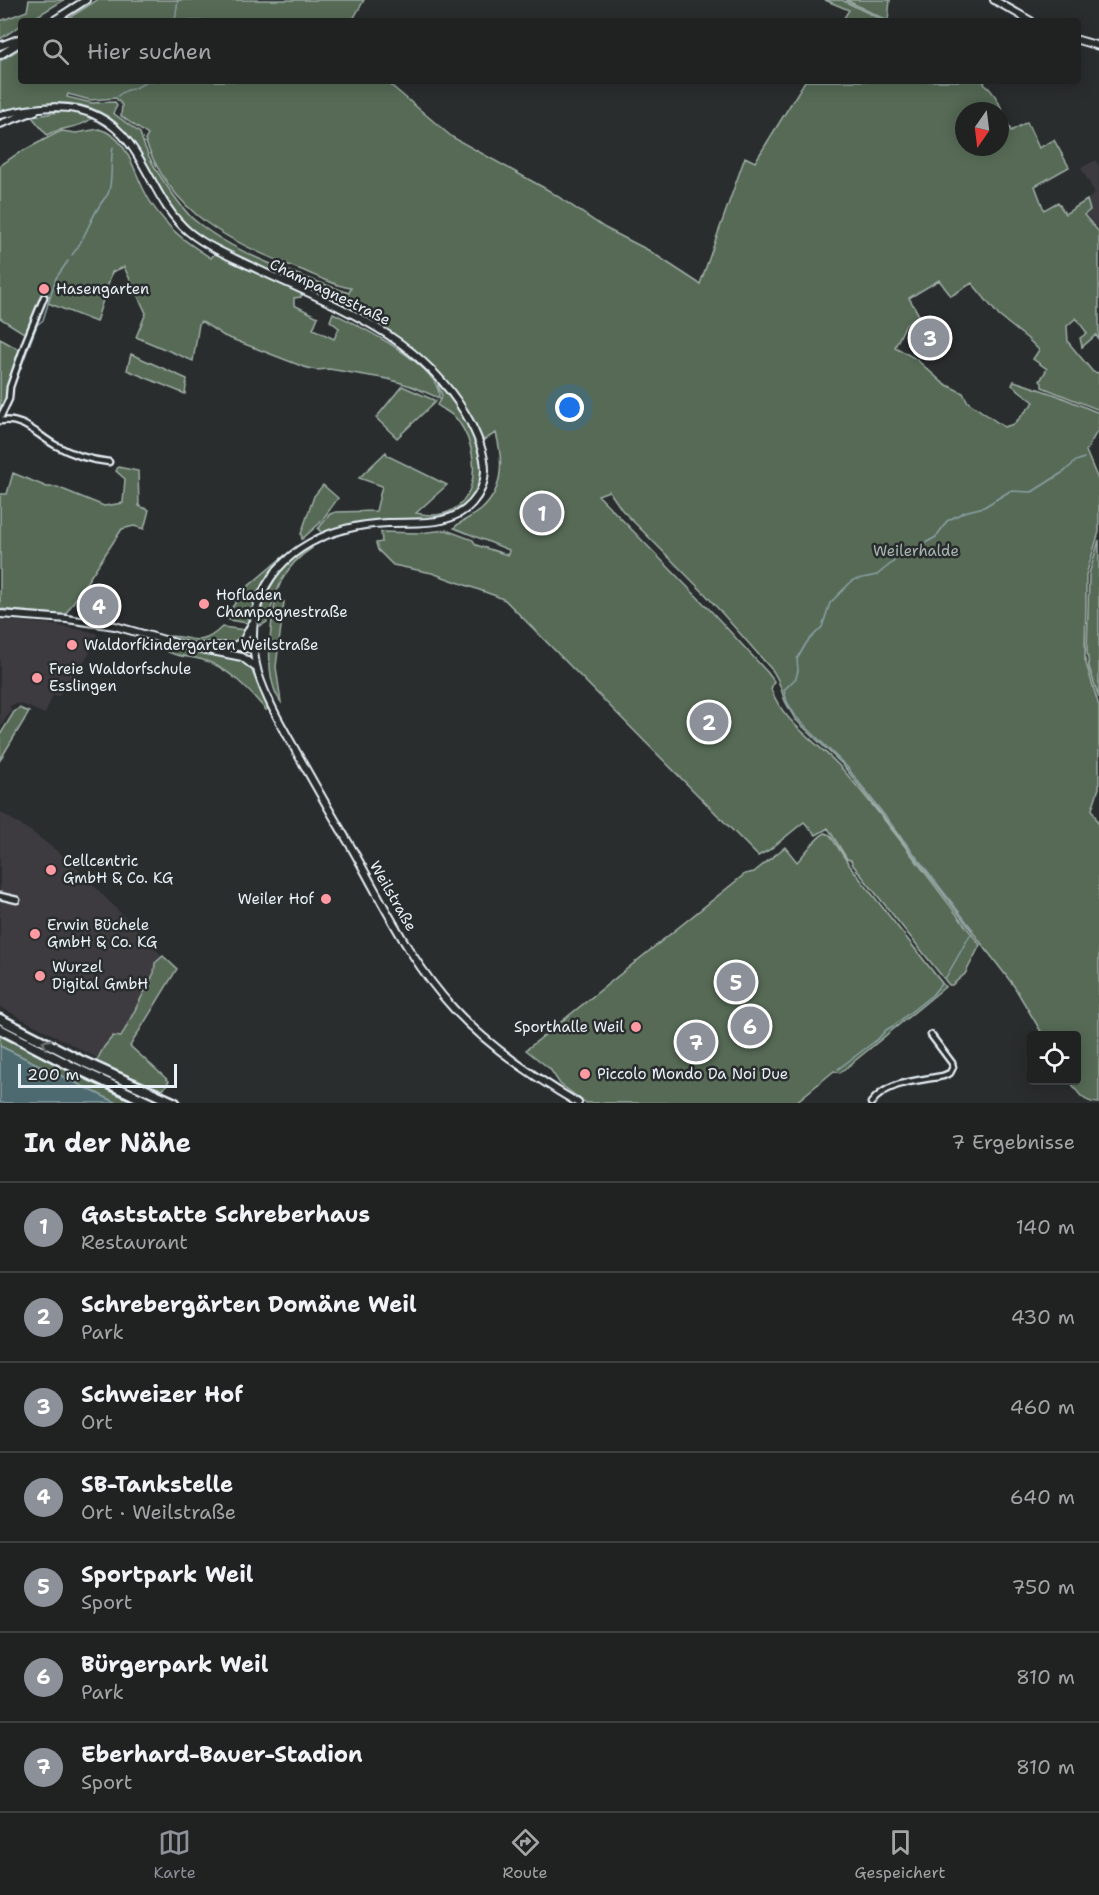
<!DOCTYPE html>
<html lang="de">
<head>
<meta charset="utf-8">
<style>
	body { margin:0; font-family:"Shantell Sans",sans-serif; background:#2d2f2f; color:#f1f3f6 }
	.controls { position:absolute; right:18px; bottom:18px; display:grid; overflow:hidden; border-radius:6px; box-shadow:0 3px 15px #0003 }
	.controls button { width:54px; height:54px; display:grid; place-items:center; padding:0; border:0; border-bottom:2px solid #3d3f40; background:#202222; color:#f1f3f6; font:30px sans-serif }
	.compass { position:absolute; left:955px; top:102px; width:54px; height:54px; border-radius:50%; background:#202222; box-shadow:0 3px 15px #0003; rotate:194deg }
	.scale { position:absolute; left:18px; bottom:15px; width:159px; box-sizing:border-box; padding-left:6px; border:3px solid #e8f1f8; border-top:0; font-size:16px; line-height:21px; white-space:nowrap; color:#e8f1f8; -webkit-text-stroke:4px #2a2d2e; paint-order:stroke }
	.you { position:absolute; left:570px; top:408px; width:21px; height:21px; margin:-15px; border:4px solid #fff; border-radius:50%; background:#1a73e8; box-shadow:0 0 0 9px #1a73e833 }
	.badge { display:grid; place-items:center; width:39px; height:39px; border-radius:50%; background:#8c9099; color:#fff; font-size:20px; font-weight:700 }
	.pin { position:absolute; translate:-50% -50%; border:3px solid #fff; box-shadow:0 2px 6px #0006 }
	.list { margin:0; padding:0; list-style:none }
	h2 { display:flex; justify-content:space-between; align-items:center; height:78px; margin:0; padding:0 24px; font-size:26px }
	h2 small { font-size:20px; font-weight:400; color:#a2a4a5 }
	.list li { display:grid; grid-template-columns:39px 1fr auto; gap:18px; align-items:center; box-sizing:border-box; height:90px; padding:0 24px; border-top:2px solid #3d3f40 }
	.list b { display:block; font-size:22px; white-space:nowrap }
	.list p { margin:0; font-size:20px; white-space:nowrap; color:#a2a4a5 }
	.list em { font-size:20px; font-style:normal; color:#a2a4a5 }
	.icon { flex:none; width:33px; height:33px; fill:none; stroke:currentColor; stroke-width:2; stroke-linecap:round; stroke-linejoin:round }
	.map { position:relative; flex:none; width:1099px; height:1103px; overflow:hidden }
	.search { position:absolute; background:#202222; box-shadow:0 3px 15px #0003; left:18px; right:18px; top:18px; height:66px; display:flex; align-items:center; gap:15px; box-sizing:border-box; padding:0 21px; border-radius:6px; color:#a2a4a5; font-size:22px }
	.sheet { height:708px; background:#202222 }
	nav { display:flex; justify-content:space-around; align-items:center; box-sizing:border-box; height:84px; border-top:2px solid #3d3f40; background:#202222; font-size:16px; color:#a2a4a5 }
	nav a { display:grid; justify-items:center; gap:3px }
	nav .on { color:#8c9099 }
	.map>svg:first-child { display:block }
	.built { fill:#3d3a3f }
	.green { fill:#566b56; stroke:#9faea7; stroke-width:1.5; fill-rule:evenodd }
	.water { fill:#4d6b70; stroke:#8ba1a6; stroke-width:1.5 }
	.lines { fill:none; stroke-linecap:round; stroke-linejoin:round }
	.stream { stroke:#8ba1a6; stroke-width:1.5 }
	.street-casing { stroke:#e8f1f8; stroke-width:9 }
	.secondary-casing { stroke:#e8f1f8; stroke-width:10 }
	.highway-casing { stroke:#e8f1f8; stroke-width:13 }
	.street { stroke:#2a2d2e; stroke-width:4.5 }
	.secondary { stroke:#2a2d2e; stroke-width:6 }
	.highway { stroke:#2a2d2e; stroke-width:8 }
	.oneway { stroke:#6c7275 }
	.poi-dot { fill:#ff9aa2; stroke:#2a2d2e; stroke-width:2 }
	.labels { text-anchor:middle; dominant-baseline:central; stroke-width:5; stroke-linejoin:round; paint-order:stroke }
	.poi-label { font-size:15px; fill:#e8f1f8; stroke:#2a2d2e; text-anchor:start }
	.street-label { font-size:15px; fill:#e8f1f8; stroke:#2a2d2e }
	.park-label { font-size:15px; fill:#a6b5af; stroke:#2a2d2e }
</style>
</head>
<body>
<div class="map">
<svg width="1099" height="1103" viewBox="0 0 1099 1103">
	<rect width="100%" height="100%" fill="#2a2d2e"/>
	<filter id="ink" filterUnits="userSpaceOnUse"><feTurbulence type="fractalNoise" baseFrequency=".0167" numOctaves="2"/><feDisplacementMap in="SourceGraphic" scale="12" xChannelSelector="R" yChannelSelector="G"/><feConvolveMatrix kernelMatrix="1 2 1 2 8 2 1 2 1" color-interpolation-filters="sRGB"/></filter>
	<g filter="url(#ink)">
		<!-- built -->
		<path class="built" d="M1096,160L1099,166V229L1085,214L1090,210L1087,200L1095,193L1081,168Z
			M0,620L47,624L88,631L96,633L98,639L66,691L62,689L59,696L53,695L45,714L21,704H14L10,706L11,710L0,728Z
			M0,812L32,832L70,861L162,956L155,963L154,973L121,1037L104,1047L97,1058L0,1007Z"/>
		<!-- green -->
		<path class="green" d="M29,0H64L29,21H21V25L0,39V21L27,11Z
			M97,0H364L352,21H64Z
			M825,0H842L884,21H842L849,10Z
			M846,0H890L888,21Z
			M21,48V81H386L452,137L548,190L605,228L648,250L700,284L745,157L755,162L805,81H985L984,84C999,95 1003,114 1011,131L1027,122L1039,148L1054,140L1069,167L1035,186L1044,210L1058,202L1065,214L1087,200L1090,210L1084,215L1099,232V340L1096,335L1082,347L1080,338L1087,333L1076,318L1067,326L1068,342L1093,372L1099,373V410L1042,387V383L1040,381L1047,369L1033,359L1039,350L1028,339L999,316L972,283L951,296L939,280L909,298L919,315L905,326L895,347L916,359L943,383L963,393L968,402L1004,427L1014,424L1034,402L1012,385L1014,381L1056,395L1099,413V428L1086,451L1099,482V532L1086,575V594L1085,660L1099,706V788L1092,809L1099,825V1103C1083,1103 1078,1093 1070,1081L1076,1080V1036L1043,1035L1014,986L909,849L842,764L795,719L785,701L778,680L773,671L706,595L622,510L609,491L598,495L712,612L768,673L774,681L771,689C784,725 820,743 844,771C892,826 935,887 980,945L965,974L952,985H949L853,865L851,860L847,859L828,828L816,835L804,822L769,850L758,856L505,600L496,596L432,573L393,565L378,550L376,543L382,542L381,532L420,533L446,530L473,540L476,545L508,555L509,550L454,528C460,521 473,517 481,510C504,490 503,459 496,433L482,441C430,335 362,317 263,269C239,257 213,247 192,230C151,199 146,133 98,111C66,96 33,105 0,112V61ZM68,94L90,100L116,98L122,105L121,116L148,135L145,140C172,214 230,243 299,269C315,275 334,286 351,288L349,293C296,274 235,255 192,218C181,207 173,194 164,182C153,166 145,151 140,133L113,113L117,106L115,102L92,103L67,97ZM964,111H1000V147H964Z
			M63,111L77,113L92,118C80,129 62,126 47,135L32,117Z
			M99,129C128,137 133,171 146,194C151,204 158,213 165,221C178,237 194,247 211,258L216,252L302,293L301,297L294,298V305L318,317L313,329L334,339L339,328L330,321L333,313C357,325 443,366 439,398L411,386L388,379L329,369L316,370L304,367L224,336L201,321L199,324L193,361L136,337L146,313L124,267L112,272L96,322L48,303L50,296L44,294L27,335L0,318V166L17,154L57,133L62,131L76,133Z
			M0,339L22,351L6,391V400L0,412Z
			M131,354L187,379L185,394L127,370Z
			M440,383C462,412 500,464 471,499C463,509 452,515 440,517C426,520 412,519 398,519C372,520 346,524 322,533L318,529L330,514L336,512L376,511L382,486L359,478L386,452L388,456L447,485L416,513C477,527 486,461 459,422C455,415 444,410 437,405L442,396L438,385Z
			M402,386L436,401L397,438L376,418Z
			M118,467L138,471L139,506L149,510L144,529L134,526L122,529L65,615L0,609V494H7L13,473L47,487H57L104,506L123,503L125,479L116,471Z
			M323,485L338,498L320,523L302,539L301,534L314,496Z
			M1099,540V698L1089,667L1087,651L1089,574Z
			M310,546L312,548C283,566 276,591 267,622L260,626C259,596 283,560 310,546Z
			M285,555L286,556C262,580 258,593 247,623L229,620L228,613L245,589Z
			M277,596L284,602L276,667L281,702C263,679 270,623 277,596Z
			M222,627L245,630C244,635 243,639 238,642C224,649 180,641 165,637C188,632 197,652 222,627Z
			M166,644L198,653L244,660L250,666L268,709L266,710C250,691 228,667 203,660C190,656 172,657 162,648L163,645Z
			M19,708L29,712L0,760V735L14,712Z
			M825,833L830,835L850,866L945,987L840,1073L834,1071L795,1103H586L560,1084L550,1069L526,1050L745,874L754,872L785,847L797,862C806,853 815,838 825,833Z
			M163,956L177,969L130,1046L169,1081L163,1090L96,1062L104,1047L113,1036L121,1037L154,973L155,963Z
			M0,1036L137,1103H117L0,1046Z"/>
		<!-- water -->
		<path class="water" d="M0,1046L117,1103H0Z"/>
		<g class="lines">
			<!-- stream -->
			<path class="stream" d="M175,21L178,0
				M118,96C126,87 136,91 147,81
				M72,255C85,240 89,221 100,205C102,201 106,197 108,194C113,183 110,160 113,147
				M13,388L37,325L43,320L56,278L68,261
				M973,930L847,767L796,717L787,702L784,690L796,678L798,670L797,659L807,642L822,627L830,603L853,580L877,575L898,558L936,537L947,521L964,512L984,507L1010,491L1032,492L1065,471L1076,461L1084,458
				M945,979L970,935
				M838,1069L878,1039L886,1030L893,1026L932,995L942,983"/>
			<!-- street casing -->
			<g class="street-casing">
				<path id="street" d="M0,418L9,399L10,387L26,341L44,297
					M0,421C23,417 37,435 55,445C71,454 90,460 109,462
					M0,896L17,900
					M871,1103C888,1081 918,1081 943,1076L950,1073L953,1067L952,1063L931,1035"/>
			</g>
			<!-- secondary casing -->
			<g class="secondary-casing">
				<path id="secondary" d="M994,0L1031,21
					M53,21L86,0
					M1078,40L1099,46
					M0,46L21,38
					M0,55L21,42
					M0,115C32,108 69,101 99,117C145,140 150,200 189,232C209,248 234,258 257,269C335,306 418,334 465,413C475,430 485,450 485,471C484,496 466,515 442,520C425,524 406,522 388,523C333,525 277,548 258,604C250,628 252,650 258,673C266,698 279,721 292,744C311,778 330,812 350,845C382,901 410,962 454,1009C489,1047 534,1077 578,1103
					M0,124L35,111
					M0,614L67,619L115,626L182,645L242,657L255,667
					M234,646L243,641L252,624
					M200,647L232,646L253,649"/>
			</g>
			<!-- highway casing -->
			<g class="highway-casing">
				<path id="highway" d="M0,1019L84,1062L175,1103
					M0,1029L69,1065L150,1103"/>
			</g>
			<!-- street -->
			<use href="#street" class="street"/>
			<!-- secondary -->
			<use href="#secondary" class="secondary"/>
			<!-- highway -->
			<use href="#highway" class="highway"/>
		</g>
		<!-- one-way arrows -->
		<defs><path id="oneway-chevron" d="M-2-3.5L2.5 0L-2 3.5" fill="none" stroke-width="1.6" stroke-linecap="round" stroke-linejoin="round" transform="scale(1.5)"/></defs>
		<use class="oneway" href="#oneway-chevron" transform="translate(46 1043) rotate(-152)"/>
	</g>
	<!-- markers -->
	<g class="poi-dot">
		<circle cx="44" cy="289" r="6"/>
		<circle cx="204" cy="604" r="6"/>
		<circle cx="72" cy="645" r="6"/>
		<circle cx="37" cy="678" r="6"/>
		<circle cx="51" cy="870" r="6"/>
		<circle cx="326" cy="899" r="6"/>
		<circle cx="35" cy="934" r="6"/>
		<circle cx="40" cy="976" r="6"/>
		<circle cx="636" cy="1027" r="6"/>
		<circle cx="585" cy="1074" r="6"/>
	</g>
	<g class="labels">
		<!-- poi labels -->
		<g class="poi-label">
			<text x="56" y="289">Hasengarten</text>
			<text x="216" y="595">Hofladen<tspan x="216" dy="17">Champagnestraße</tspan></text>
			<text x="84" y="645">Waldorfkindergarten Weilstraße</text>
			<text x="49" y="669">Freie Waldorfschule<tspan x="49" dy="17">Esslingen</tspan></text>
			<text x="63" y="861">Cellcentric<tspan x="63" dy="17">GmbH &amp; Co. KG</tspan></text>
			<text x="314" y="899" text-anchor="end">Weiler Hof</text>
			<text x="47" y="925">Erwin Büchele<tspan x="47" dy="17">GmbH &amp; Co. KG</tspan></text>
			<text x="52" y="967">Wurzel<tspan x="52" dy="17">Digital GmbH</tspan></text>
			<text x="624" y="1027" text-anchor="end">Sporthalle Weil</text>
			<text x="597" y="1074">Piccolo Mondo Da Noi Due</text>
		</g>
		<!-- street labels -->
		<g class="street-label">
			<text transform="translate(330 292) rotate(26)">Champagnestraße</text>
			<text transform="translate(393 896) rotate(60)">Weilstraße</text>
		</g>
		<!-- park labels -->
		<g class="park-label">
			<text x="916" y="551">Weilerhalde</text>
		</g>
	</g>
</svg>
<div class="controls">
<button><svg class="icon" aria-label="locate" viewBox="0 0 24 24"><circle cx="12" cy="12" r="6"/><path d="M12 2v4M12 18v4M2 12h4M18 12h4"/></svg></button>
</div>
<svg class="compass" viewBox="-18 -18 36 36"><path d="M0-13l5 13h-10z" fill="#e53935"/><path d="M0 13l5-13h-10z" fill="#a2a4a5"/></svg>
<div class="scale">200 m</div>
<div class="you"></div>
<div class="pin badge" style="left:542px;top:513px">1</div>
<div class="pin badge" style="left:709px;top:722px">2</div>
<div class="pin badge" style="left:930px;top:338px">3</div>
<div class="pin badge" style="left:99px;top:606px">4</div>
<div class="pin badge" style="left:736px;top:982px">5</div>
<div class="pin badge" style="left:750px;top:1026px">6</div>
<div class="pin badge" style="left:696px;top:1042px">7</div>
<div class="search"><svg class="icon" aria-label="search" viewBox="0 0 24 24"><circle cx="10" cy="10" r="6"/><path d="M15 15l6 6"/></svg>Hier suchen</div>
</div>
<section class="sheet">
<h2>In der Nähe<small>7 Ergebnisse</small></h2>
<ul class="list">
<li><span class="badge">1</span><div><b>Gaststatte Schreberhaus</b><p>Restaurant</p></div><em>140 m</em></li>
<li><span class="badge">2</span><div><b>Schrebergärten Domäne Weil</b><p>Park</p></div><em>430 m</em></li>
<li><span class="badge">3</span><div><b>Schweizer Hof</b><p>Ort</p></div><em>460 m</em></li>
<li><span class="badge">4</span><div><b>SB-Tankstelle</b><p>Ort · Weilstraße</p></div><em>640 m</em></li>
<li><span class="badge">5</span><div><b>Sportpark Weil</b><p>Sport</p></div><em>750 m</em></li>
<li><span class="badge">6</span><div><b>Bürgerpark Weil</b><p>Park</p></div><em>810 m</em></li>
<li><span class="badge">7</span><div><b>Eberhard-Bauer-Stadion</b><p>Sport</p></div><em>810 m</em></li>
</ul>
</section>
<nav>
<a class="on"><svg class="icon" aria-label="map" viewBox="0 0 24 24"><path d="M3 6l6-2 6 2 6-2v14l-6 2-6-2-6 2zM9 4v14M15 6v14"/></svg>Karte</a>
<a><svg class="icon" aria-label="directions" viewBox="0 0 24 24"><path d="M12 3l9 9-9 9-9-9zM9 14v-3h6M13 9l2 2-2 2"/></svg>Route</a>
<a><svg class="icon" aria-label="saved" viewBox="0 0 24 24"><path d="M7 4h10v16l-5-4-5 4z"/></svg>Gespeichert</a>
</nav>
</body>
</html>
